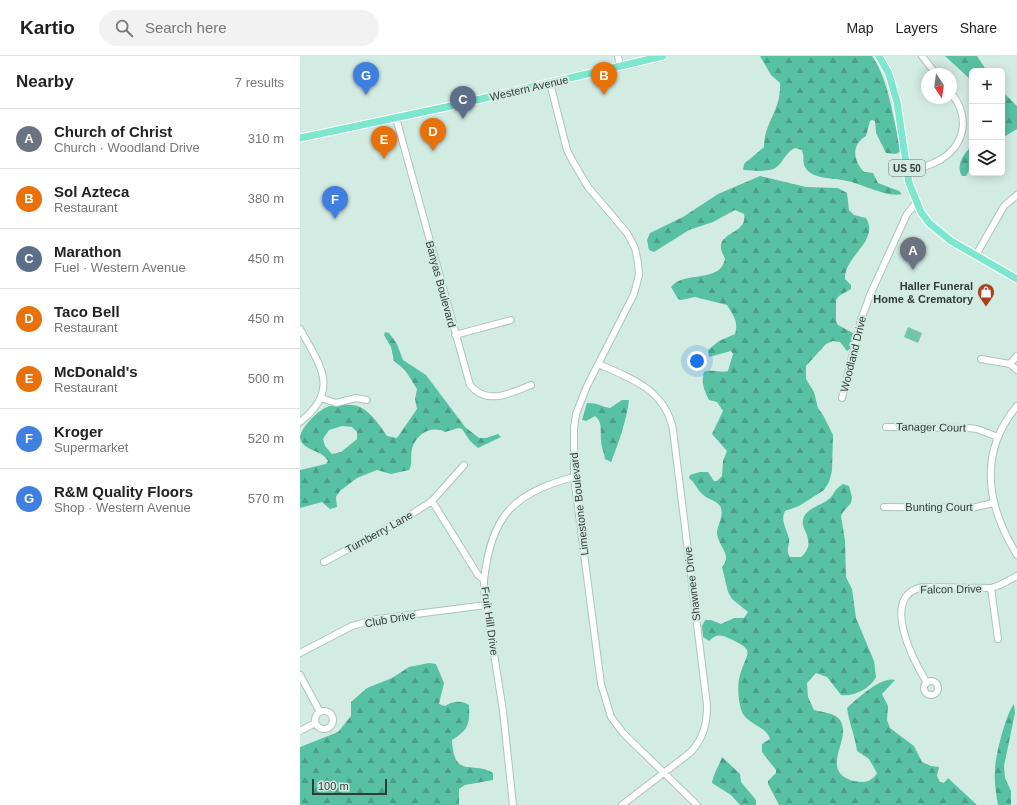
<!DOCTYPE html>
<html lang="en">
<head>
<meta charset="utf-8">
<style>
	body { margin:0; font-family:Arial,sans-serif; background:#f2f2f2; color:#222 }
	.controls { position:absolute; right:12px; top:12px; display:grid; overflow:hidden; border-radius:6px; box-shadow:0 2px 10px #0003 }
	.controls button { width:36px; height:36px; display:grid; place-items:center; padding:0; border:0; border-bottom:1px solid #e0e0e0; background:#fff; color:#222; font:20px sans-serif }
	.compass { position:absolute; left:621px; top:12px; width:36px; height:36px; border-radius:50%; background:#fff; box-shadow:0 2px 10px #0003; rotate:167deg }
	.scale { position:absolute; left:12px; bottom:10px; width:75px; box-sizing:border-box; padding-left:4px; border:2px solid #323c38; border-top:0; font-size:11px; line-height:14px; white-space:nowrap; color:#323c38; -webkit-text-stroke:3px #d3ece3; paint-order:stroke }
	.you { position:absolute; left:397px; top:305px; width:14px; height:14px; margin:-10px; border:3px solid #fff; border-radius:50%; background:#1a73e8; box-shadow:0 0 0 6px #1a73e833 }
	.badge { display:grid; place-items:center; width:26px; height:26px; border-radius:50%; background:#a7401b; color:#fff; font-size:13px; font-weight:700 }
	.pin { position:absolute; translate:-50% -33px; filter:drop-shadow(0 1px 2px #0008) }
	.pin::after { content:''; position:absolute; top:21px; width:14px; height:12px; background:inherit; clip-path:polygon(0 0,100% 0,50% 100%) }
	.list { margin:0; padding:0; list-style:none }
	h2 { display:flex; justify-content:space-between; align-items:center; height:52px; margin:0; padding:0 16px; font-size:17px }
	h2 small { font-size:13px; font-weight:400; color:#767676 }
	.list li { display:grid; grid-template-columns:26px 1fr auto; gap:12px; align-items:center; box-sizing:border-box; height:60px; padding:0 16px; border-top:1px solid #e0e0e0 }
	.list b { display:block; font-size:15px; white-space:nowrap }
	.list p { margin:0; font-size:13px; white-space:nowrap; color:#767676 }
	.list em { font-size:13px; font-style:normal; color:#767676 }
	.icon { flex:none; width:22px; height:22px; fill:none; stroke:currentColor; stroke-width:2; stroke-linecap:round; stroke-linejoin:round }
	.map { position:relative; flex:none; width:717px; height:749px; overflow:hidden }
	header { display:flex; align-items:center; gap:24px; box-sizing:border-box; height:56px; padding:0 20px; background:#fff; border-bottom:1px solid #e0e0e0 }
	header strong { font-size:19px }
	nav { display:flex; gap:22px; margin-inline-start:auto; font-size:14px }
	.search { width:280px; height:36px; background:#f2f2f2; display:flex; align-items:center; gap:10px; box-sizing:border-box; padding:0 14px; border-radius:22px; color:#767676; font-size:15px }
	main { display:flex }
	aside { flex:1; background:#fff }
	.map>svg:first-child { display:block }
	.green { fill:#73c4ac }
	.forest { fill:url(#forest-firs); fill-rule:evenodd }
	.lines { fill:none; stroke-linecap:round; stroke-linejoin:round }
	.minor-casing { stroke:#acc4bc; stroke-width:8 }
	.major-casing { stroke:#fff; stroke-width:9 }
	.minor { stroke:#fff; stroke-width:6 }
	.major { stroke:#7ce6cf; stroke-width:7 }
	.labels { text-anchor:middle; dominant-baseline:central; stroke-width:4; stroke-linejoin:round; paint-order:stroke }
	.shield { fill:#d3ece3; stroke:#62716b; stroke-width:1 }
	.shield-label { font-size:10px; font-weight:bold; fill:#323c38 }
	.street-label { font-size:11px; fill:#323c38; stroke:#d3ece3 }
	.poi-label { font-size:11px; font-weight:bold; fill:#323c38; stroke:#d3ece3; text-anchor:end }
</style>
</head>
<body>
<header>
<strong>Kartio</strong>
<div class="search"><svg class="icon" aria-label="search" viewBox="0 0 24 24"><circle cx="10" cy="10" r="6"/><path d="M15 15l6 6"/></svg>Search here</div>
<nav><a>Map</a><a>Layers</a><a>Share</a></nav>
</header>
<main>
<aside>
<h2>Nearby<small>7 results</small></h2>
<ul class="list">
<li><span class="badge" style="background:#6b7280">A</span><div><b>Church of Christ</b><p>Church · Woodland Drive</p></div><em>310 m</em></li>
<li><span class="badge" style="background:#e8710a">B</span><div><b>Sol Azteca</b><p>Restaurant</p></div><em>380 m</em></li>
<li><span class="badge" style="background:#5c6f8a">C</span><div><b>Marathon</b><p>Fuel · Western Avenue</p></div><em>450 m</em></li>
<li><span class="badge" style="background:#e8710a">D</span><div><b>Taco Bell</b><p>Restaurant</p></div><em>450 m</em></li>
<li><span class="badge" style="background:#e8710a">E</span><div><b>McDonald's</b><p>Restaurant</p></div><em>500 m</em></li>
<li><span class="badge" style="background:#3f7fe0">F</span><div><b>Kroger</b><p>Supermarket</p></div><em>520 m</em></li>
<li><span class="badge" style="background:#3f7fe0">G</span><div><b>R&amp;M Quality Floors</b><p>Shop · Western Avenue</p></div><em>570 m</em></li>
</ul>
</aside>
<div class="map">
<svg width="717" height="749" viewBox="0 0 717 749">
	<defs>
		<pattern id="forest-firs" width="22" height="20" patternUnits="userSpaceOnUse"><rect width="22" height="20" fill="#58c1a4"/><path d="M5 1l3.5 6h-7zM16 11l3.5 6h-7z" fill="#499e87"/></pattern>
	</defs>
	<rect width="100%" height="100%" fill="#d3ece3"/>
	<!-- green -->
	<path class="green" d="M608,271L622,277L618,287L604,281Z"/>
	<!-- forest -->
	<path class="forest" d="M460,0H572C590,26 592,62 601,91V95L596,98L586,97L576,77L575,65L572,64L570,65L566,80C551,89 553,104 564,116L573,117L578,127L599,135L602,138C588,142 562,128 547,125C536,122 516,123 508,115C501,108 505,102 502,94L495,92C484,96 482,113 469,114C461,116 452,114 443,114L444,108L464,91C464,86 465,80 466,76C472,58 481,48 480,27L471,19Z
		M645,0H677L687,15H672V25Z
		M702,35L717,50V73L702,82Z
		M672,90C672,101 672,111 666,120H662C655,110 664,97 672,90Z
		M460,120L506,131L538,132L547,137L549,154L554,159L566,162C580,185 544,200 545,223L551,229V233L539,240L536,244V265L538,269L553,277L552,291L547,295L540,286L533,285L526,288L506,310V323L514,336L518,352L523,359L533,379L532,415L529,426L524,434L499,450L485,455C480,465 487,473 489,483C490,490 485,493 490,501H501C518,486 500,473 503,464C505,452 521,450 529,443C535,438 533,434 543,428L549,430L552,441L551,447L543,456L541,460L545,484L546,521L552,533L556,562L574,605L576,621C570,633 553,641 541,639L527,621L516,617L507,627L508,641L514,654C522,656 535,657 540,664C552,683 523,708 546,722C551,725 558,726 564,726C570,725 574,722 577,717L569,703L557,695C555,680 549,667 547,652C557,643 581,620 595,624L582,638L588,650L587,664L590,672L614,690L622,706L631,710L639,711L637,720L640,726L644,727L648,722L677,749H479L468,728V725L476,717V714L462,696V688L470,683C466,670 447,668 442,656C438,646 437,628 440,619C447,595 457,595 428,582C419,578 416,579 409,585L403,581L402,570L405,564H411L421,568L434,562H444L448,556L432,543L428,536L422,511C433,498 418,491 417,477C417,469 425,459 420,450C416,444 407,443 402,438C397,433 396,428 389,422L390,419L400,416H408L414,425H417L422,420L423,405L427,395L412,378L423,355L417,346L409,344C404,334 401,327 404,316C411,313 421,317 428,315L433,298L431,295L409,301L408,294L419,285L435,278C439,266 433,259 427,249L395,241L381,244L378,243L371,231C384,214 420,228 425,203C424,199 421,196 421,192C419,176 448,177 444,158L435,154L413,166L389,174L354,196L349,194L347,184L350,177L383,161L418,138Z
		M85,276L89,277L97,288L103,304L126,319L165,371L179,382H186L198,378L201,381L178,392L170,385L162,373L159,372L145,376C131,369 116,378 112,393C110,400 113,408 109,414L91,418L77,414L57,422L40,435L36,441L37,451L30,453L22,446L0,452V414L26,408L28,405C23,394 4,396 0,382C0,372 20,352 30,350C38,348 53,348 60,351C72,357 80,370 87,380L97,382L117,353L115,343L117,333L105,314L94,305L91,291L84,279ZM42,370L52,371L57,376V383L41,396L32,398L25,390L23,383L29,374Z
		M322,344H329C327,363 318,389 311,406L305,403C304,396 301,390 301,384C300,375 303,366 295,360L286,365L282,364L287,347C299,347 299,350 310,352Z
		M129,607L136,608L144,627L139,648L145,650C153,645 161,644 169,649C170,669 168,674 152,684C154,724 172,704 193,717V724L165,729L159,733V749H0V691L38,676L51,660V646L67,632L92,622L109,611Z
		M714,648L715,657L704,710L705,722L711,735V749H698C696,738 694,726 695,714C695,701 706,657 714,648Z
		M422,701L440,718L441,726L456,744V749H440L431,739L412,727C414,716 418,712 422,701Z"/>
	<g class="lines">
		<!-- minor casing -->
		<g class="minor-casing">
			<path id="minor" d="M318,0L320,11
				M622,0L636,18
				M250,27L267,94L272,104L288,131L327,177L335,192L338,207L339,219L334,238L287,330L276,358L274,372V421L301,628L311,661L323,677L397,749
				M96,62L170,329C187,350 211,337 231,329
				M607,116C618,113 629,110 640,104C666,88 670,60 651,37
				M676,199L704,150L717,139
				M0,273C20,309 41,334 0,366
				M155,279L211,264
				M681,303L710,308L717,314
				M298,308C332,322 366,335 373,374L407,649C407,668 404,681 391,696L322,749
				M710,308L717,300
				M21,342L36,347L56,342L67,344
				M542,342L561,264L570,239L607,158L616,147
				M717,350C677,398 687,450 717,499
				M586,371L668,372L677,373L698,381
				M164,409L132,445L178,519L184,524V534L203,655L213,749
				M584,451L672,452L693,447
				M24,506L104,463L132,445
				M184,524C191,461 212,437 274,421
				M691,532L698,583
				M0,597L52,570L77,563L186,549
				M0,619L20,656
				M624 632a7 7 0 1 1 14 0a7 7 0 1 1-14 0Z
				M627,627C613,604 579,539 623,531L691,532L700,529L717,520
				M15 664a9 9 0 1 1 18 0a9 9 0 1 1-18 0Z
				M0,675L15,667"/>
		</g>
		<!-- major casing -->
		<g class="major-casing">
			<path id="major" d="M579,0L589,18L597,46L609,127L621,156L629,167L651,185L717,223
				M0,82L151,50L363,0"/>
		</g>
		<!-- minor -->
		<use href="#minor" class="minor"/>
		<!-- major -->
		<use href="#major" class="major"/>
	</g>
	<!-- icons -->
	<defs>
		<g id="shop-pin" transform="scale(0.9)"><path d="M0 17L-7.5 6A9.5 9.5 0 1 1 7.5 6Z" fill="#a7401b" stroke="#d3ece3"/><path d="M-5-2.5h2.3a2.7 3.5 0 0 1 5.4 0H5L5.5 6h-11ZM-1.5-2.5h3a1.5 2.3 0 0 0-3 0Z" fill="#fff"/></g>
	</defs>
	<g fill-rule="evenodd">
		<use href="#shop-pin" x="686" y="236"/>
	</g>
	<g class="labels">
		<!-- shield labels -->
		<rect class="shield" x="589" y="104" width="36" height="16" rx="3"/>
		<g class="shield-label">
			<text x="607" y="112">US 50</text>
		</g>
		<!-- street labels -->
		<g class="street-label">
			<text transform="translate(229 32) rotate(-13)">Western Avenue</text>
			<text transform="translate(141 228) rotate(75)">Banyas Boulevard</text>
			<text transform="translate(553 298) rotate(-76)">Woodland Drive</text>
			<text transform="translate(631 371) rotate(1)">Tanager Court</text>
			<text transform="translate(279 448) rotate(-96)">Limestone Boulevard</text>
			<text x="639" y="451">Bunting Court</text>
			<text transform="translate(79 476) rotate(-29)">Turnberry Lane</text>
			<text transform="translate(392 528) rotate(-97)">Shawnee Drive</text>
			<text transform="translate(651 533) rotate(-1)">Falcon Drive</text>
			<text transform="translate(90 563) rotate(-10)">Club Drive</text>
			<text transform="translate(190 565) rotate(82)">Fruit Hill Drive</text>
		</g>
		<!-- poi labels -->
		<g class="poi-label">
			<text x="673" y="230">Haller Funeral<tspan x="673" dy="13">Home &amp; Crematory</tspan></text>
		</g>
	</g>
</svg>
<div class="controls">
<button>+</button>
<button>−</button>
<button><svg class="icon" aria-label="layers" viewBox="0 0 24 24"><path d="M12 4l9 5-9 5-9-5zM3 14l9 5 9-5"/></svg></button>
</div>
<svg class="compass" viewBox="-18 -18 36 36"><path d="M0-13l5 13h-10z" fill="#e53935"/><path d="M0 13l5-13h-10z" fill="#767676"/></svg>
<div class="scale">100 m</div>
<div class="you"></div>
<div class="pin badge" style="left:613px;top:214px;background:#6b7280">A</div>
<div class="pin badge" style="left:304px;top:39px;background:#e8710a">B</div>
<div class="pin badge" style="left:163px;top:63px;background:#5c6f8a">C</div>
<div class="pin badge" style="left:133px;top:95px;background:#e8710a">D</div>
<div class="pin badge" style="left:84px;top:103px;background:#e8710a">E</div>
<div class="pin badge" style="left:35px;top:163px;background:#3f7fe0">F</div>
<div class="pin badge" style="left:66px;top:39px;background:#3f7fe0">G</div>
</div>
</main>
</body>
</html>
